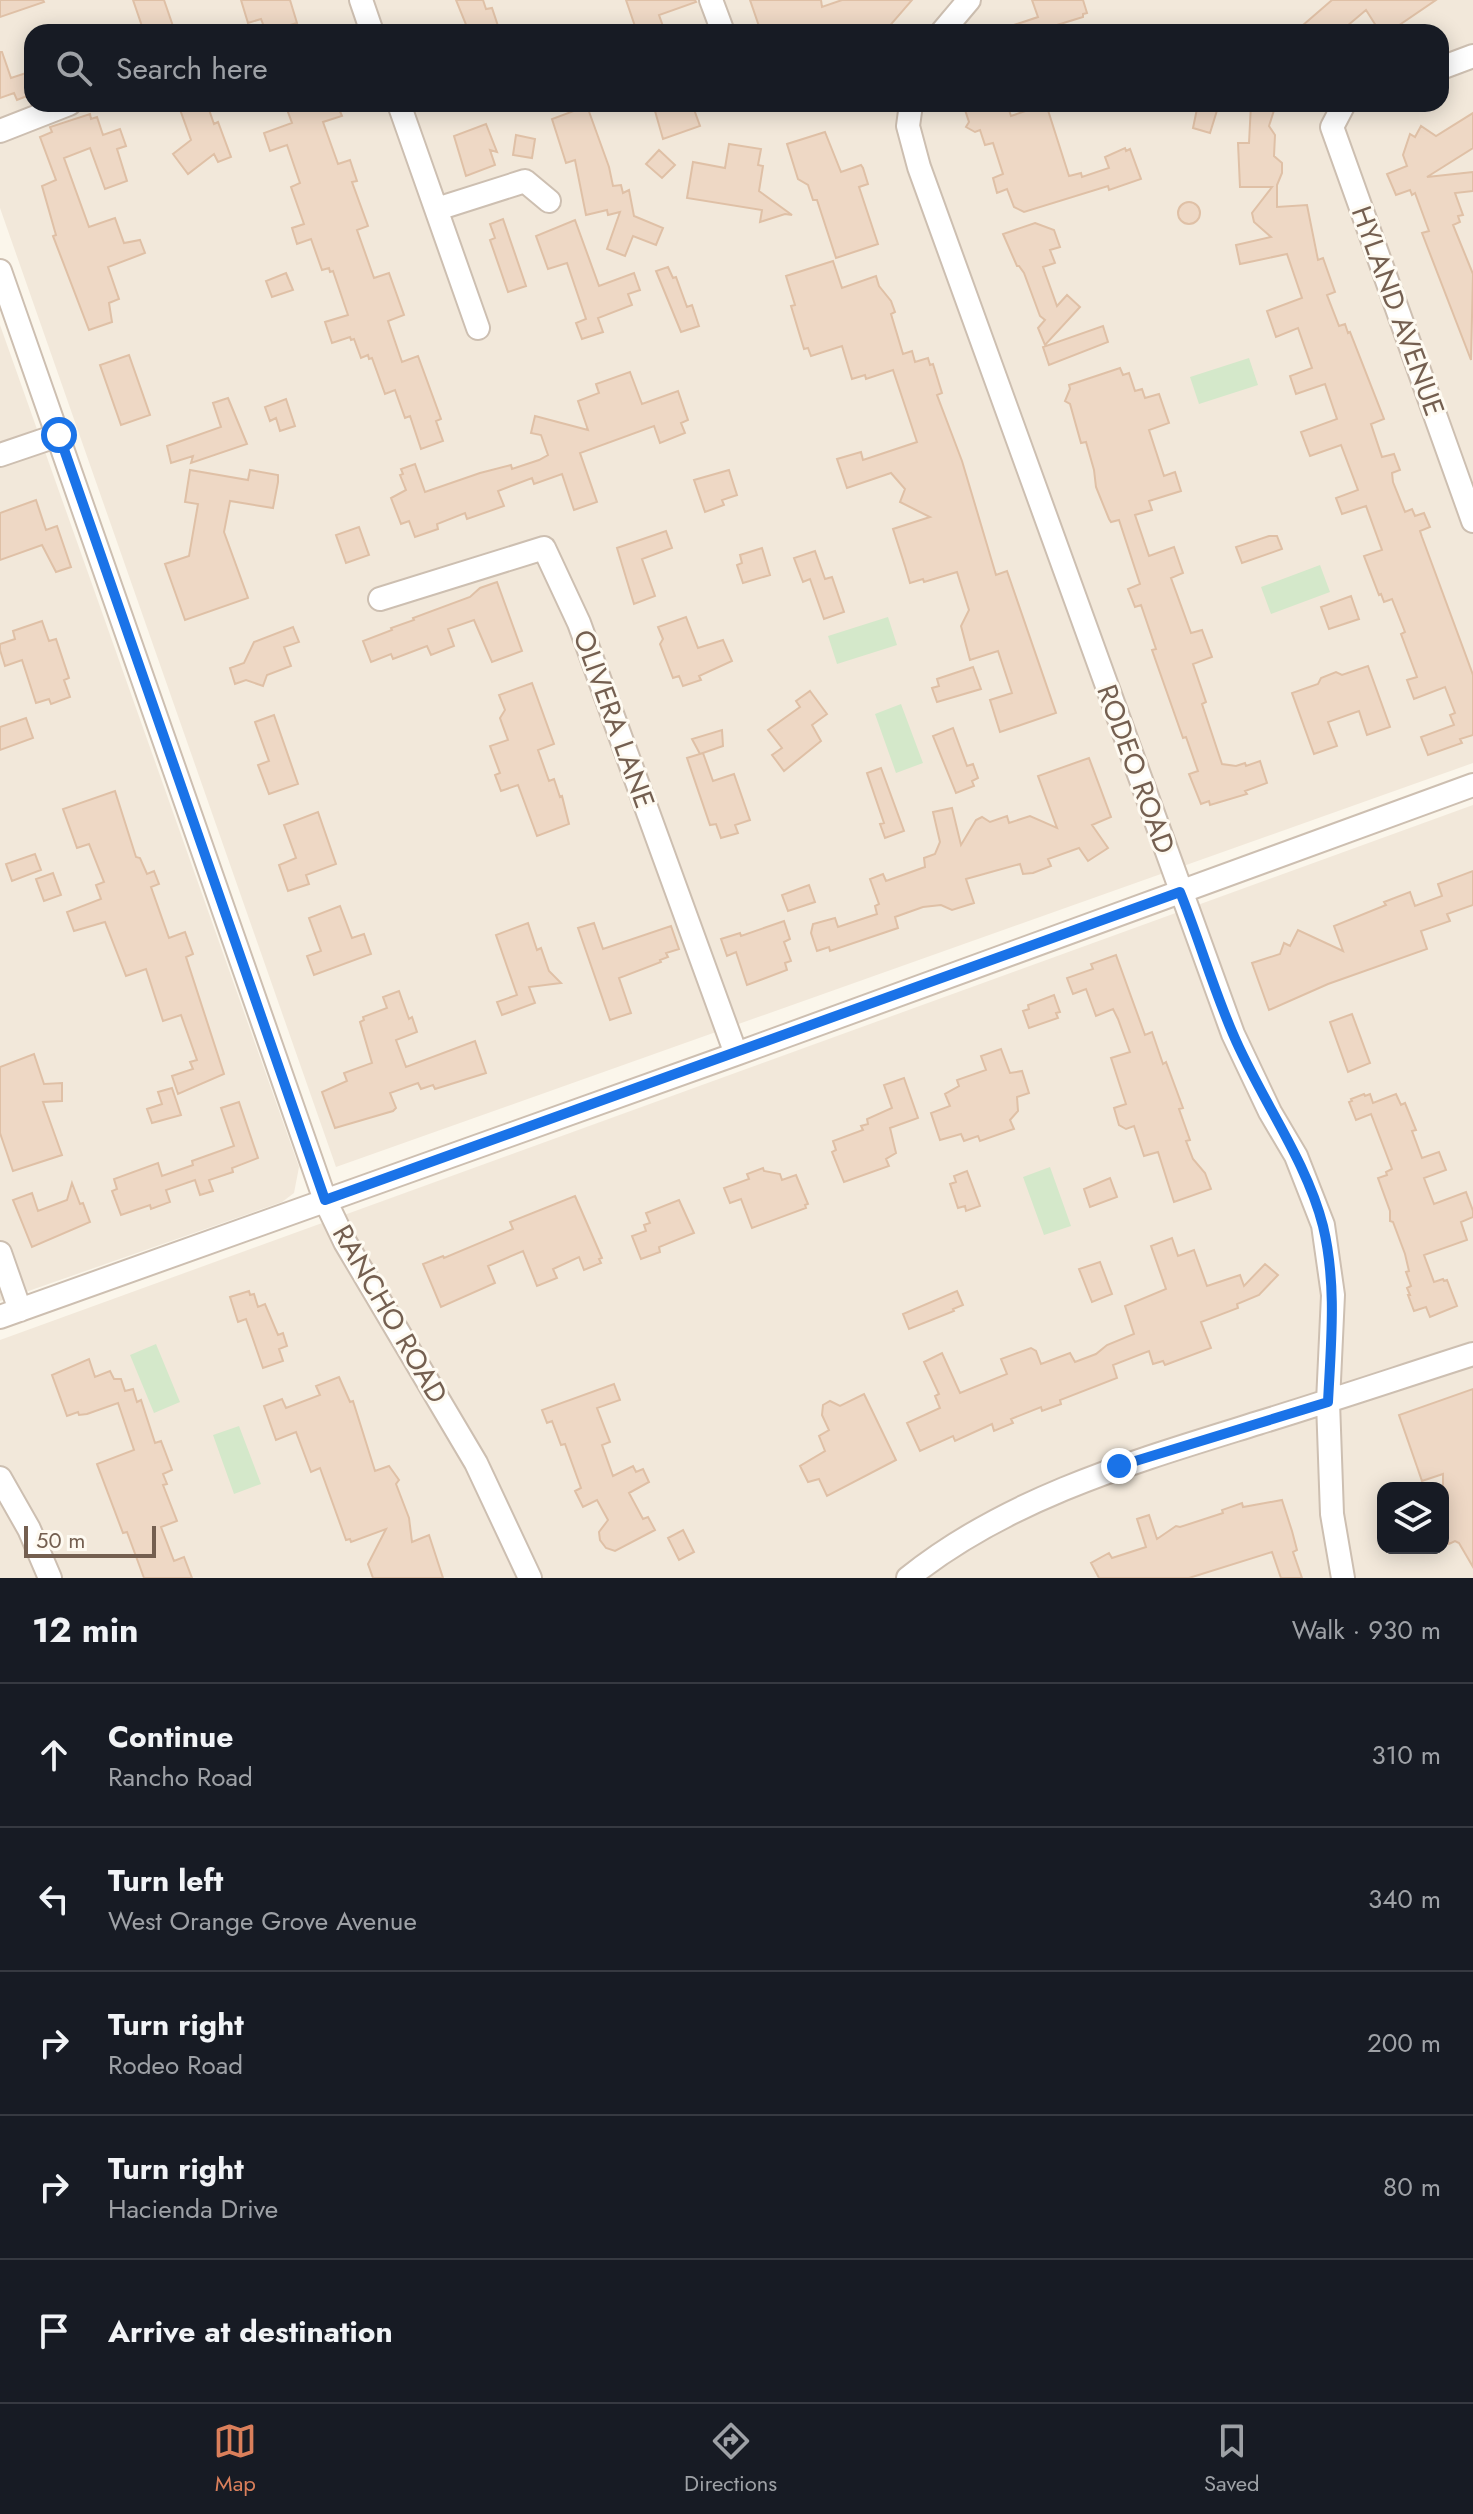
<!DOCTYPE html>
<html lang="en">
<head>
<meta charset="utf-8">
<style>
	body { margin:0; font-family:Jost,sans-serif; background:#242831; color:#f1f3f6 }
	.controls { position:absolute; right:24px; bottom:24px; display:grid; overflow:hidden; border-radius:16px; box-shadow:0 4px 20px #0003 }
	.controls button { width:72px; height:72px; display:grid; place-items:center; padding:0; border:0; border-bottom:2px solid #363941; background:#171b24; color:#f1f3f6; font:40px sans-serif }
	.scale { position:absolute; left:24px; bottom:20px; width:132px; box-sizing:border-box; padding-left:8px; border:4px solid #745f50; border-top:0; font-size:22px; line-height:28px; white-space:nowrap; color:#745f50; -webkit-text-stroke:6px #fefaf1; paint-order:stroke }
	.stop { position:absolute; width:24px; height:24px; margin:-18px; border:6px solid #1a73e8; border-radius:50%; background:#fff }
	.stop.end { background:#1a73e8; border-color:#fff; box-shadow:0 2px 8px #0008 }
	.list { margin:0; padding:0; list-style:none }
	h2 { display:flex; justify-content:space-between; align-items:center; height:104px; margin:0; padding:0 32px; font-size:34px }
	h2 small { font-size:26px; font-weight:400; color:#9ea1a6 }
	.list li { display:grid; grid-template-columns:52px 1fr auto; gap:24px; align-items:center; box-sizing:border-box; height:144px; padding:0 32px; border-top:2px solid #363941 }
	.list b { display:block; font-size:30px; white-space:nowrap }
	.list p { margin:0; font-size:26px; white-space:nowrap; color:#9ea1a6 }
	.list em { font-size:26px; font-style:normal; color:#9ea1a6 }
	.icon { flex:none; width:44px; height:44px; fill:none; stroke:currentColor; stroke-width:2; stroke-linecap:round; stroke-linejoin:round }
	.map { position:relative; flex:none; width:1473px; height:1578px; overflow:hidden }
	.search { position:absolute; background:#171b24; box-shadow:0 4px 20px #0003; left:24px; right:24px; top:24px; height:88px; display:flex; align-items:center; gap:20px; box-sizing:border-box; padding:0 28px; border-radius:24px; color:#9ea1a6; font-size:30px }
	.sheet { height:824px; background:#171b24 }
	nav { display:flex; justify-content:space-around; align-items:center; box-sizing:border-box; height:112px; border-top:2px solid #363941; background:#171b24; font-size:22px; color:#9ea1a6 }
	nav a { display:grid; justify-items:center; gap:4px }
	nav .on { color:#da7f5b }
	.map>svg:first-child { display:block }
	.residential { fill:#f2e8da; fill-rule:evenodd }
	.green { fill:#d4e8ca }
	.building { fill:#eed8c5; stroke:#dfc0a6; stroke-width:2 }
	.lines { fill:none; stroke-linecap:round; stroke-linejoin:round }
	.minor-casing { stroke:#cdbfb1; stroke-width:26 }
	.minor { stroke:#fff; stroke-width:22 }
	.route { stroke:#1a73e8; stroke-width:10 }
	.labels { text-anchor:middle; dominant-baseline:central; stroke-width:6; stroke-linejoin:round; paint-order:stroke }
	.street-label { font-size:28px; fill:#745f50; stroke:#fefaf1 }
</style>
</head>
<body>
<div class="map">
<svg width="1473" height="1578" viewBox="0 0 1473 1578">
	<rect width="100%" height="100%" fill="#fbf6eb"/>
	<!-- residential -->
	<path class="residential" d="M0,0H1473V763L336,1167L0,208ZM32,32H1441V104H32Z
		M0,325L299,1167L294,1193L282,1202L0,1301Z
		M1473,805V1578H0V1340ZM1383,1488H1443V1548H1383Z"/>
	<!-- green -->
	<path class="green" d="M1249,358L1258,385L1199,404L1190,377Z
		M1320,565L1330,592L1271,614L1261,587Z
		M888,617L897,645L837,664L828,636Z
		M901,704L923,763L896,773L875,714Z
		M1050,1167L1071,1226L1044,1235L1023,1177Z
		M156,1344L180,1402L154,1413L130,1355Z
		M239,1426L261,1484L234,1494L213,1435Z"/>
	<!-- building -->
	<path class="building" d="M0,0H43L44,2L0,17Z
		M133,0H164L175,32H144Z
		M241,0H290L297,23L266,32L261,19L248,23Z
		M456,0H483L486,9L492,8L500,32H469Z
		M626,0H695L696,2L659,15L665,32H637Z
		M750,0H821L822,7L842,0H912L887,29L879,32L875,27L861,32H761Z
		M1032,0H1083L1087,13L1083,14V17L1057,25L1059,32H1003L1002,29L1038,17Z
		M1332,0H1436L1389,32H1380L1366,10L1340,32H1295Z
		M0,52H2L11,78L29,72L32,94L17,100L14,93L0,98Z
		M178,104H207L214,124L218,122L231,157L218,162L214,154L188,174L173,154L191,140Z
		M285,104H337L342,116L323,122L338,164L350,160L357,181L352,182L368,226L357,230L374,278L389,273L404,315L388,321L402,362L418,356L441,419L436,421L443,441L421,449L410,416L405,418L395,390L385,394L372,358L369,359L368,355L361,358L354,339L351,340L350,337L332,343L325,322L348,315L333,271L330,272L329,268L322,270L311,239L297,244L292,228L304,224L291,187L300,183L287,145L270,151L264,133L292,123Z
		M653,104H692L700,126L663,139Z
		M963,104H1007L1011,116L1046,104L1069,176L1081,173L1082,177L1109,168L1105,157L1125,148L1126,151L1130,149L1141,179L1109,190L1108,186L1024,212L1014,207L1007,189L997,193L993,178L1003,174L993,143L985,145L980,130L975,132L966,127L969,122Z
		M1198,104H1219L1210,133L1193,128Z
		M1251,104H1276L1269,126L1275,135L1274,156L1282,163V173L1277,185V207L1307,205L1318,260L1323,258L1335,292L1327,295L1339,326L1345,324L1348,333L1350,332L1384,419L1371,424L1382,457L1394,454L1400,470L1392,473L1393,482L1405,512L1412,509L1415,516L1424,513L1430,527L1420,531L1422,537L1473,675V735L1460,739L1462,743L1428,755L1421,737L1454,725L1450,715L1455,713L1445,687L1414,699L1407,680L1417,677L1401,634L1405,632L1392,599L1384,602L1381,594L1379,595L1364,556L1382,550L1366,506L1342,514L1336,498L1358,490L1341,445L1310,456L1301,432L1337,419L1325,384L1296,394L1290,376L1312,368L1298,328L1276,337L1267,311L1302,298L1287,254L1240,264L1236,245L1271,237L1254,222L1252,213L1272,187H1240L1238,143H1249Z
		M587,106L609,167L613,186L621,185L623,193L629,190L634,216L663,228L656,245L633,236L625,256L607,249L620,212L608,215L607,210L586,215L575,160L566,163L552,119Z
		M1473,113V148L1427,177L1473,172V191L1455,193L1463,215L1458,216L1460,222L1453,225L1473,274L1471,360L1422,233L1429,231L1415,193L1412,195L1410,190L1396,195L1387,174L1407,166L1403,155L1410,134L1415,137L1421,126L1436,136Z
		M90,114L91,119L97,117L103,135L120,129L126,146L117,149L127,181L105,189L90,148L64,158L89,227L115,218L124,243L140,240L145,253L108,267L119,299L109,303L112,322L89,330L53,236L56,235L42,186L56,180L40,137L52,132L50,127Z
		M486,124L497,152L490,150L495,165L466,176L454,136Z
		M825,132L841,172L861,165L863,168L868,184L859,187L878,244L836,258L817,200H813L808,185L798,179L787,144Z
		M516,135L535,139L532,158L513,155Z
		M729,144L761,149L758,165L763,166L759,191L792,215L785,214L760,222L762,210L687,198L693,162L725,168Z
		M659,150L675,165L662,178L646,164Z
		M1178 213a11 11 0 1 1 22 0a11 11 0 1 1-22 0Z
		M503,219L526,286L508,292L490,240L495,238L490,224Z
		M575,220L599,286L634,273L640,290L628,294L632,305L598,318L603,332L582,339L576,323L586,319L567,263L548,269L536,236Z
		M1035,223L1054,230L1060,247L1050,250L1055,263L1043,267L1057,306L1067,295L1080,307L1045,345L1038,328L1045,320L1040,316L1024,273L1019,266H1017L1003,234Z
		M833,261L842,288L876,276L879,286L891,301L895,312L891,314L903,354L912,351L915,362L928,358L930,365L933,364L942,393L937,395L962,461L996,575L1007,571L1056,713L1000,732L990,700L1012,693L998,651L970,660L961,626L969,610L957,572L924,582L923,579L910,583L905,566L893,529L930,517L900,502L905,489L891,473L847,488L837,459L861,452L863,460L917,442L893,370L866,379L865,375L852,379L842,346L811,356L808,348L804,349L791,306L795,305L786,276Z
		M668,267L673,278L676,277L687,307L692,305L699,326L681,332L656,271Z
		M286,273L293,290L272,297L266,281Z
		M1103,326L1108,342L1049,365L1043,347Z
		M129,355L150,415L121,425L100,365Z
		M1120,368L1123,375L1129,373L1135,391L1142,389L1145,398L1159,394L1169,423L1149,430L1164,476L1175,472L1181,491L1149,501L1152,510L1135,515L1149,556L1174,547L1183,573L1171,578L1191,633L1202,630L1212,657L1193,664L1206,702L1202,704L1222,764L1236,766L1245,763L1246,766L1260,761L1267,783L1245,791L1247,794L1210,805L1209,801L1201,804L1189,774L1198,771L1186,737L1183,738L1152,650L1156,649L1141,605L1135,607L1128,589L1140,584L1119,520L1111,522L1109,519L1096,487L1094,470L1086,442L1081,443L1070,404L1065,401L1070,389L1069,385Z
		M630,372L642,404L678,391L688,420L681,423L685,433L660,443L654,426L580,453L597,502L574,510L562,474L534,484L532,478L498,491L504,506L467,519L465,513L437,524L438,529L415,537L409,521L401,524L391,498L406,490L400,475L403,474L401,469L415,464L425,492L480,473L511,465L512,469L539,460L548,455L541,435L531,433L535,416L588,430L578,401L599,393L596,384Z
		M228,398L247,444L191,463L193,456L171,463L167,446L221,427L213,403Z
		M286,399L295,426L280,431L276,418L270,421L265,407Z
		M190,470L248,480L250,470L278,475V482L273,508L230,501L224,532L248,598L185,620L165,564L189,556L198,504L185,502Z
		M729,470L737,495L722,500L724,505L705,512L694,480Z
		M36,500L46,530L57,526L71,567L56,572L42,545L0,560V513Z
		M359,527L369,555L346,563L336,535Z
		M666,531L672,548L642,559L655,596L634,604L617,548Z
		M1269,536H1277L1282,549L1242,563L1236,547Z
		M762,548L770,575L743,583L737,565L742,563L740,555Z
		M815,551L825,579L832,577L844,612L824,619L810,579L803,582L794,558Z
		M497,582L522,651L492,662L474,620L448,629L454,646L431,655L427,646L393,659L391,654L371,662L363,641L392,630L391,628L414,620L413,618L470,597L480,588Z
		M1351,596L1359,619L1329,629L1321,607Z
		M686,617L698,648L723,640L732,661L699,676L701,680L683,686L679,676L673,678L660,644L663,639L658,627Z
		M42,621L49,641L56,639L69,678L64,680L70,697L51,704L49,699L36,703L22,660L5,666L0,650V644L15,639L13,631Z
		M293,627L299,642L284,647L291,666L267,675L263,686L246,680L235,684L230,668L244,663L254,642Z
		M1368,666L1390,727L1367,735L1359,711L1328,722L1337,746L1314,754L1292,693L1318,684L1321,678L1336,672L1342,675Z
		M973,667L981,689L937,702L932,688L939,686L937,679Z
		M532,683L554,744L538,750L549,781L554,779L560,797L562,796L569,824L537,836L518,785L501,791L495,775L500,773L490,746L508,740L500,718L505,710L499,695Z
		M810,691L827,714L812,725L821,741L784,771L772,755L782,748L768,730L800,707L796,701Z
		M274,715L298,784L269,794L258,765L269,761L255,722Z
		M26,718L33,738L0,750V727Z
		M953,728L967,766L973,764L978,778L972,781L974,786L956,793L933,736Z
		M722,730L723,746L700,754L692,739Z
		M703,753L713,781L734,774L750,820L735,825L738,833L721,838L716,824L710,825L687,758Z
		M1089,758L1111,817L1092,825L1108,848L1088,861L1079,848L1048,859L1051,866L1033,873L1023,874L1020,864L966,879L974,903L952,910L941,905L923,907L895,917L898,928L830,951L829,947L817,951L811,933L813,924L835,918L838,927L877,914L875,906L879,904L870,879L883,874L886,881L925,867L924,858L935,854L940,842L933,812L952,808L961,845L976,820L982,817L990,822L1007,816L1009,823L1030,816L1057,828L1038,776Z
		M881,768L904,831L885,838L880,824L884,823L867,773Z
		M115,791L136,857L140,858L147,874L154,871L159,884L151,887L169,938L185,932L193,954L186,957L224,1074L178,1094L172,1076L193,1069L190,1062L197,1060L181,1015L163,1021L146,969L126,976L105,922L74,931L67,912L101,899L96,885L104,882L89,844L77,848L63,809Z
		M318,812L336,864L306,875L309,884L288,891L279,865L296,858L284,825Z
		M35,854L41,870L12,881L6,864Z
		M1473,871V905L1447,914L1450,921L1421,931L1427,949L1328,984L1269,1010L1252,963L1280,954L1284,943L1290,946L1298,930L1343,951L1334,926L1386,905L1384,902L1410,892L1415,906L1442,896L1438,884Z
		M53,873L61,895L44,901L36,879Z
		M809,885L815,902L788,911L782,895Z
		M340,906L352,938L364,934L371,954L314,975L307,956L321,951L309,918Z
		M784,921L790,939L784,942L791,961L785,963L787,970L747,985L736,952L727,956L721,939L740,933L741,936Z
		M528,923L537,950L541,948L549,971L561,983L529,987L535,1003L502,1015L497,1002L517,995L496,935Z
		M594,923L603,949L671,926L679,949L666,953L668,957L660,960L661,962L619,978L631,1013L610,1020L578,928Z
		M1116,955L1145,1035L1152,1032L1163,1064L1166,1062L1183,1108L1179,1109L1190,1140L1186,1141L1193,1159L1205,1173L1211,1189L1174,1202L1158,1152L1144,1156L1134,1126L1126,1129L1119,1125L1114,1108L1126,1104L1111,1058L1130,1052L1118,1019L1113,1009L1096,1016L1086,989L1073,994L1067,978L1093,969L1091,964Z
		M399,991L409,1019L412,1017L417,1032L396,1040L406,1067L475,1041L486,1073L435,1089L433,1085L421,1089L418,1083L390,1093L396,1108L393,1111L335,1128L322,1092L347,1081L344,1073L372,1063L360,1022L364,1020L363,1017L387,1008L383,997Z
		M1054,995L1060,1012L1056,1013L1058,1018L1029,1028L1023,1011L1029,1009L1028,1005Z
		M1352,1014L1370,1063L1348,1072L1330,1022Z
		M1001,1049L1010,1073L1022,1071L1029,1093L1017,1097L1018,1111L1010,1120L1014,1129L980,1141L978,1136L964,1141L961,1134L940,1140L931,1113L950,1106L945,1094L959,1086L957,1080L986,1070L981,1056Z
		M34,1054L44,1084L62,1083V1101L43,1102L62,1155L13,1171L0,1133V1067Z
		M904,1078L918,1118L890,1128L896,1153L886,1159L889,1166L844,1182L832,1152L836,1150L833,1141L863,1130L861,1126L868,1124L867,1119L892,1108L884,1085Z
		M172,1088L181,1115L152,1123L147,1109L162,1104L158,1092Z
		M1364,1094L1365,1096L1370,1094L1373,1103L1396,1094L1401,1105L1405,1103L1416,1130L1412,1131L1422,1158L1439,1152L1446,1170L1424,1178L1434,1204L1466,1192L1473,1211V1217L1461,1222L1467,1240L1424,1255L1434,1282L1443,1279L1444,1281L1447,1280L1457,1306L1430,1317L1426,1307L1414,1311L1408,1295H1410L1407,1288L1411,1286L1406,1272L1409,1271L1405,1254L1393,1222L1390,1221V1211L1378,1178L1387,1175L1386,1172L1392,1169L1371,1114L1356,1120L1349,1102L1352,1101L1351,1099Z
		M239,1102L258,1158L232,1168L233,1172L209,1180L213,1191L200,1195L195,1180L166,1190L170,1202L151,1209L150,1205L121,1215L112,1191L117,1189L114,1179L158,1163L162,1176L193,1165L192,1161L234,1146L221,1108Z
		M763,1168L764,1171L780,1174L782,1180L796,1175L808,1204L805,1205L806,1208L752,1228L741,1199L730,1203L724,1188L749,1179L747,1174Z
		M967,1171L980,1206L966,1211L965,1206L958,1208L950,1184L956,1182L954,1176Z
		M1110,1178L1117,1197L1090,1207L1084,1189Z
		M72,1183L80,1204L83,1203L90,1222L32,1247L13,1200L32,1193L38,1211L67,1200Z
		M575,1196L602,1258L599,1259L601,1263L584,1270L579,1257L553,1269L557,1278L537,1286L523,1251L488,1266L495,1283L441,1307L423,1264L443,1256L444,1258L513,1229L510,1222Z
		M679,1200L694,1233L659,1247L660,1252L641,1259L632,1236L646,1231L644,1225L650,1223L646,1213Z
		M1172,1238L1178,1256L1194,1250L1207,1286L1240,1275L1244,1286L1265,1264L1278,1275L1259,1295L1237,1304L1238,1308L1201,1322L1211,1348L1165,1365L1163,1361L1153,1364L1149,1351L1113,1365L1117,1378L1060,1400L1061,1404L1042,1411L1041,1407L1011,1419L1013,1423L994,1431L992,1424L955,1441L953,1436L920,1451L907,1423L940,1408L935,1396L939,1394L924,1362L942,1353L960,1393L1007,1374L1001,1359L1031,1348L1036,1351L1041,1364L1070,1353L1075,1362L1096,1354L1107,1345L1134,1334L1125,1306L1166,1289L1151,1246Z
		M1100,1262L1112,1294L1092,1302L1079,1269Z
		M249,1291L250,1295L254,1294L258,1307L265,1304L278,1335L283,1333L287,1346L279,1349L283,1361L263,1368L246,1319L238,1322L230,1297Z
		M957,1291L963,1305L953,1309L954,1311L909,1329L903,1314Z
		M89,1359L95,1377L110,1371L114,1379H121L125,1391L133,1389L137,1402L141,1400L155,1443L161,1441L172,1470L163,1474L167,1484L163,1485L177,1521L161,1527L174,1561L184,1557L192,1578H144L127,1532L123,1533L97,1464L134,1450L118,1403L87,1414L79,1415L78,1412L67,1416L52,1375Z
		M339,1377L350,1402L353,1401L375,1471L389,1466L399,1480L396,1484L409,1518L412,1542L429,1535L443,1578H373L368,1564L386,1529L351,1542L350,1539L346,1540L320,1468L311,1472L296,1432L276,1440L264,1406L282,1399L286,1408L320,1395L316,1386Z
		M614,1384L620,1400L597,1408L610,1442L602,1445L613,1476L633,1466L636,1472L643,1469L649,1482L629,1493L643,1519L648,1517L655,1530L615,1551L606,1548L600,1540L599,1532L608,1520L597,1500L583,1507L575,1491L581,1488L565,1444L561,1445L552,1421L547,1423L542,1410Z
		M1473,1389V1567L1459,1543L1455,1541L1449,1544L1443,1533V1525L1448,1522L1443,1514V1474L1422,1481L1399,1415Z
		M864,1394L896,1460L827,1496L819,1479L808,1482L800,1466L825,1451L819,1436L829,1430L822,1415L823,1405L830,1401L840,1406Z
		M1282,1500L1292,1531L1297,1550L1293,1552L1302,1578H1281L1272,1552L1189,1578H1099L1091,1563L1109,1553L1112,1558L1146,1547L1137,1519L1149,1515L1157,1539L1176,1526L1180,1527L1223,1513L1222,1510L1242,1503L1243,1507Z
		M683,1530L694,1552L679,1560L668,1538Z"/>
	<g class="lines">
		<!-- minor casing -->
		<g class="minor-casing">
			<path id="minor" d="M361,0L372,32
				M711,0L723,32
				M942,32L969,0
				M1441,68L1473,56
				M399,104L478,328
				M911,104L908,126L919,167L1233,1034L1270,1112L1296,1156L1323,1225L1333,1295L1328,1402L1332,1514L1343,1578
				M1344,104L1332,127L1473,521
				M0,131L69,104
				M437,209L525,181L549,201
				M0,271L325,1200L345,1242L476,1463L530,1578
				M0,455L59,435
				M380,599L544,548L579,623L736,1054
				M0,1253L20,1310
				M0,1317L736,1054L1473,785
				M0,1478L29,1529L50,1578
				M908,1578C1009,1497 1136,1461 1258,1423C1330,1401 1401,1377 1473,1354"/>
		</g>
		<!-- minor -->
		<use href="#minor" class="minor"/>
	</g>
	<g class="lines">
		<!-- route -->
		<path class="route" d="M59,435L325,1200L1180,892C1199,939 1213,988 1233,1034C1260,1098 1306,1159 1323,1226C1337,1284 1331,1343 1328,1402L1119,1466"/>
	</g>
	<g class="labels">
		<!-- street labels -->
		<g class="street-label">
			<text transform="translate(1398 311) rotate(70)">HYLAND AVENUE</text>
			<text transform="translate(614 719) rotate(70)">OLIVERA LANE</text>
			<text transform="translate(1136 769) rotate(70)">RODEO ROAD</text>
			<text transform="translate(390 1314) rotate(60)">RANCHO ROAD</text>
		</g>
	</g>
</svg>
<div class="controls">
<button><svg class="icon" aria-label="layers" viewBox="0 0 24 24"><path d="M12 4l9 5-9 5-9-5zM3 14l9 5 9-5"/></svg></button>
</div>
<div class="scale">50 m</div>
<div class="stop" style="left:59px;top:435px"></div>
<div class="stop end" style="left:1119px;top:1466px"></div>
<div class="search"><svg class="icon" aria-label="search" viewBox="0 0 24 24"><circle cx="10" cy="10" r="6"/><path d="M15 15l6 6"/></svg>Search here</div>
</div>
<section class="sheet">
<h2>12 min<small>Walk · 930 m</small></h2>
<ul class="list">
<li><svg class="icon" aria-label="ahead" viewBox="0 0 24 24"><path d="M12 20V5M6 11l6-6 6 6"/></svg><div><b>Continue</b><p>Rancho Road</p></div><em>310 m</em></li>
<li><svg class="icon" aria-label="left" viewBox="0 0 24 24"><path d="M17 20v-9H6M10 6l-5 5 5 5"/></svg><div><b>Turn left</b><p>West Orange Grove Avenue</p></div><em>340 m</em></li>
<li><svg class="icon" aria-label="right" viewBox="0 0 24 24"><path d="M7 20v-9h11M14 6l5 5-5 5"/></svg><div><b>Turn right</b><p>Rodeo Road</p></div><em>200 m</em></li>
<li><svg class="icon" aria-label="right" viewBox="0 0 24 24"><path d="M7 20v-9h11M14 6l5 5-5 5"/></svg><div><b>Turn right</b><p>Hacienda Drive</p></div><em>80 m</em></li>
<li><svg class="icon" aria-label="arrive" viewBox="0 0 24 24"><path d="M6 21V4h12l-3 4 3 4H6"/></svg><div><b>Arrive at destination</b></div></li>
</ul>
</section>
<nav>
<a class="on"><svg class="icon" aria-label="map" viewBox="0 0 24 24"><path d="M3 6l6-2 6 2 6-2v14l-6 2-6-2-6 2zM9 4v14M15 6v14"/></svg>Map</a>
<a><svg class="icon" aria-label="directions" viewBox="0 0 24 24"><path d="M12 3l9 9-9 9-9-9zM9 14v-3h6M13 9l2 2-2 2"/></svg>Directions</a>
<a><svg class="icon" aria-label="saved" viewBox="0 0 24 24"><path d="M7 4h10v16l-5-4-5 4z"/></svg>Saved</a>
</nav>
</body>
</html>
